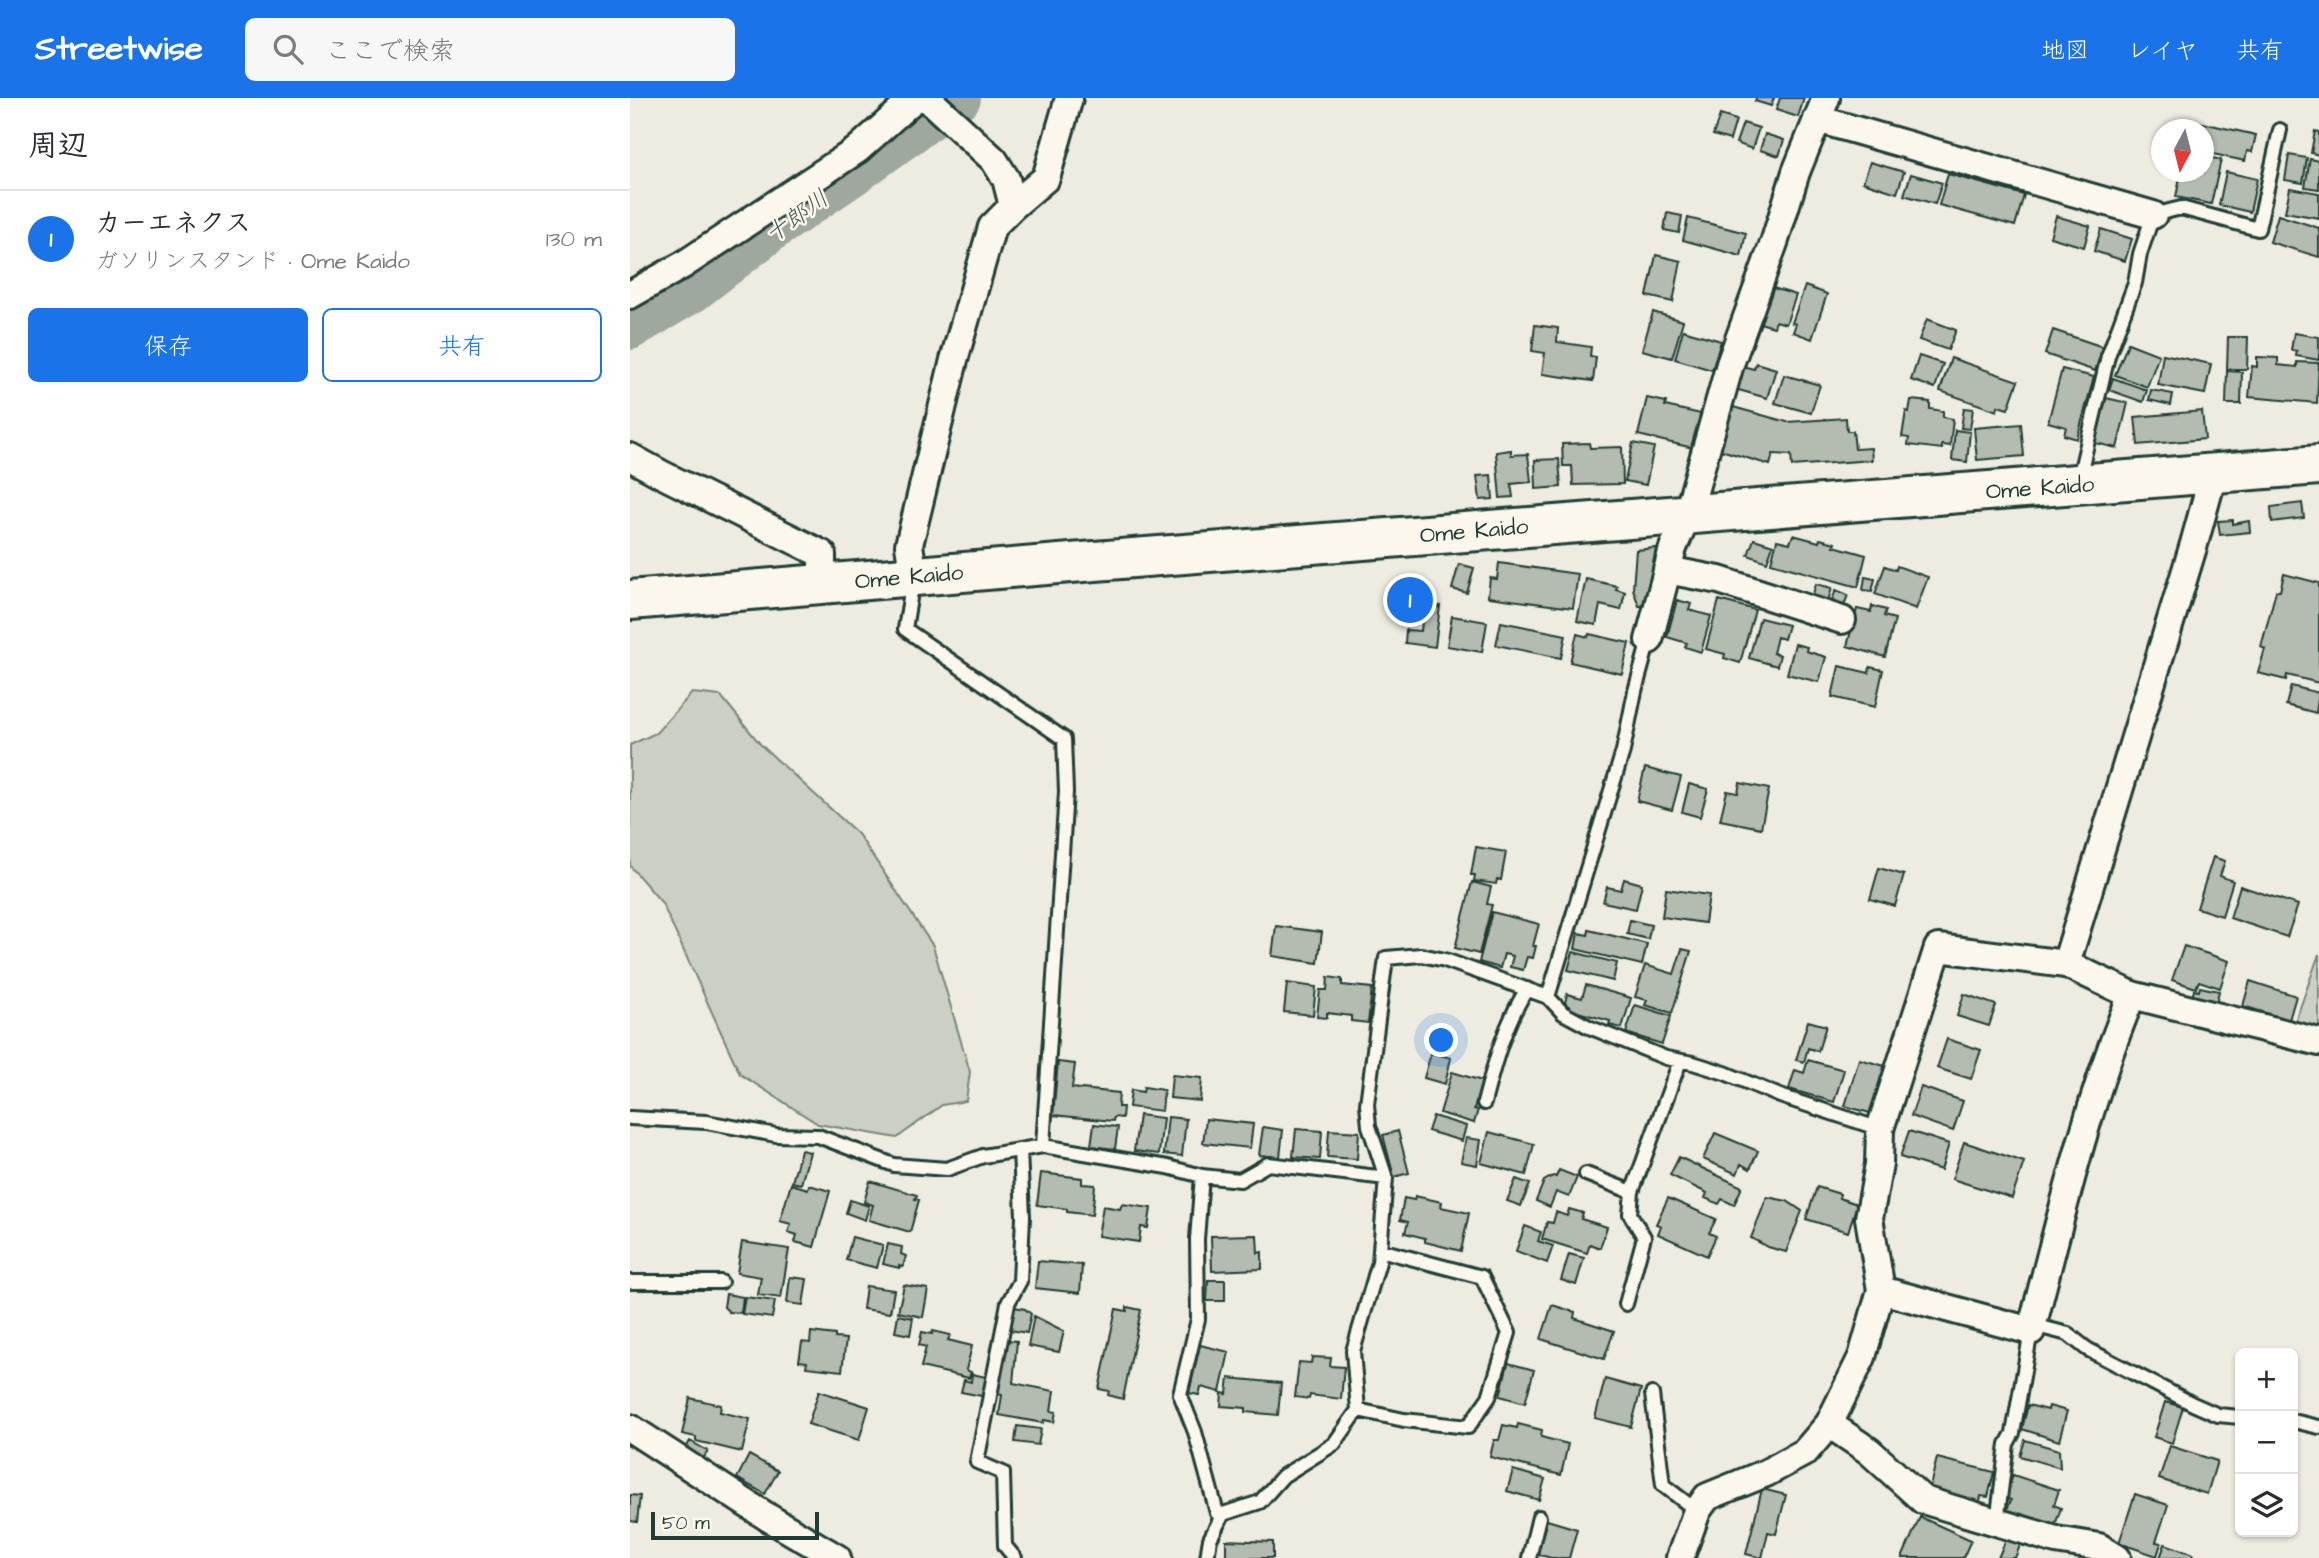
<!DOCTYPE html>
<html lang="ja">
<head>
<meta charset="utf-8">
<style>
	body { margin:0; font-family:"Architects Daughter","Klee One",sans-serif; background:#f7f7f7; color:#2b2b33 }
	.controls { position:absolute; right:21px; bottom:21px; display:grid; overflow:hidden; border-radius:10px; box-shadow:0 2px 5px #0004 }
	.controls button { width:63px; height:63px; display:grid; place-items:center; padding:0; border:0; border-bottom:2px solid #e1e1e2; background:#fff; color:#2b2b33; font:35px sans-serif }
	.compass { position:absolute; left:1521px; top:21px; width:63px; height:63px; border-radius:50%; background:#fff; box-shadow:0 2px 5px #0004; rotate:187deg }
	.scale { position:absolute; left:21px; bottom:18px; width:168px; box-sizing:border-box; padding-left:7px; border:4px solid #1f3d34; border-top:0; font-size:19px; line-height:24px; white-space:nowrap; color:#1f3d34; -webkit-text-stroke:5px #fbf7ec; paint-order:stroke }
	.you { position:absolute; left:812px; top:943px; width:24px; height:24px; margin:-18px; border:5px solid #fff; border-radius:50%; background:#1a73e8; box-shadow:0 0 0 10px #1a73e833 }
	.badge { display:grid; place-items:center; width:46px; height:46px; border-radius:50%; background:#1a73e8; color:#fff; font-size:23px; font-weight:700 }
	.pin { position:absolute; translate:-50% -50%; border:4px solid #fff; box-shadow:0 2px 7px #0006 }
	.list { margin:0; padding:0; list-style:none }
	h2 { display:flex; justify-content:space-between; align-items:center; height:91px; margin:0; padding:0 28px; font-size:30px }
	h2 small { font-size:23px; font-weight:400; color:#7c7c81 }
	.list li { display:grid; grid-template-columns:46px 1fr auto; gap:21px; align-items:center; box-sizing:border-box; height:98px; padding:0 28px; border-top:2px solid #e1e1e2 }
	.list b { display:block; font-size:26px; white-space:nowrap }
	.list p { margin:0; font-size:23px; white-space:nowrap; color:#7c7c81 }
	.list em { font-size:23px; font-style:normal; color:#7c7c81 }
	.actions { display:flex; gap:14px; padding:21px 28px }
	.actions a { flex:1; padding:16px 0; border:2px solid #1a73e8; border-radius:10px; text-align:center; font-size:24px; color:#1a73e8 }
	.actions .main { background:#1a73e8; color:#fff }
	.icon { flex:none; width:38px; height:38px; fill:none; stroke:currentColor; stroke-width:2; stroke-linecap:round; stroke-linejoin:round }
	.map { position:relative; flex:none; width:1689px; height:1460px; overflow:hidden }
	header { display:flex; align-items:center; gap:42px; box-sizing:border-box; height:98px; padding:0 35px; background:#1a73e8; color:#fff }
	header strong { font-size:33px }
	nav { display:flex; gap:38px; margin-inline-start:auto; font-size:24px }
	.search { width:490px; height:63px; background:#f7f7f7; display:flex; align-items:center; gap:18px; box-sizing:border-box; padding:0 24px; border-radius:10px; color:#7c7c81; font-size:26px }
	main { display:flex }
	aside { flex:1; background:#fff }
	.map>svg:first-child { display:block }
	.green { fill:#cbcfc4; stroke:#75867c; stroke-width:2 }
	.lines { fill:none; stroke-linecap:round; stroke-linejoin:round }
	.river { stroke:#9fa89f; stroke-width:40 }
	.building { fill:#b4bbb0; stroke:#1f3d34; stroke-width:2 }
	.service-casing { stroke:#1f3d34; stroke-width:18 }
	.minor-casing { stroke:#1f3d34; stroke-width:32 }
	.primary-casing { stroke:#1f3d34; stroke-width:44 }
	.service { stroke:#fbf7ec; stroke-width:12 }
	.minor { stroke:#fbf7ec; stroke-width:26 }
	.primary { stroke:#fbf7ec; stroke-width:38 }
	.labels { text-anchor:middle; dominant-baseline:central; stroke-width:5; stroke-linejoin:round; paint-order:stroke }
	.street-label { font-size:23px; fill:#1f3d34; stroke:#fbf7ec }
	.water-label { font-size:24px; font-style:italic; fill:#455d54; stroke:#fbf7ec }
</style>
</head>
<body>
<header>
<strong>Streetwise</strong>
<div class="search"><svg class="icon" aria-label="search" viewBox="0 0 24 24"><circle cx="10" cy="10" r="6"/><path d="M15 15l6 6"/></svg>ここで検索</div>
<nav><a>地図</a><a>レイヤ</a><a>共有</a></nav>
</header>
<main>
<aside>
<h2>周辺<small></small></h2>
<ul class="list">
<li><span class="badge">1</span><div><b>カーエネクス</b><p>ガソリンスタンド · Ome Kaido</p></div><em>130 m</em></li>
</ul>
<div class="actions"><a class="main">保存</a><a>共有</a></div>
</aside>
<div class="map">
<svg width="1689" height="1460" viewBox="0 0 1689 1460">
	<rect width="100%" height="100%" fill="#eeece1"/>
	<filter id="ink" filterUnits="userSpaceOnUse"><feTurbulence type="fractalNoise" baseFrequency=".0143" numOctaves="2"/><feDisplacementMap in="SourceGraphic" scale="14" xChannelSelector="R" yChannelSelector="G"/><feConvolveMatrix kernelMatrix="1 2 1 2 8 2 1 2 1" color-interpolation-filters="sRGB"/></filter>
	<g filter="url(#ink)">
		<!-- green -->
		<path class="green" d="M62,595L91,598L131,647L228,736L303,848L340,974L336,1003L312,1007L267,1040L188,1026L110,976L32,805L0,768V647L26,635Z
			M1689,856V936L1664,927Z"/>
		<g class="lines">
			<!-- river -->
			<path class="river" d="M0,232L64,194L144,132L229,74L331,0"/>
		</g>
		<!-- building -->
		<path class="building" d="M1126,0H1144L1141,8L1125,3Z
			M1150,0H1174L1168,19L1146,12Z
			M1090,17L1106,22L1100,42L1083,37Z
			M1568,24L1626,37L1622,54L1617,53L1615,63L1574,54V32H1566Z
			M1113,25L1129,30L1122,51L1106,45Z
			M1685,33L1689,34V57L1681,55Z
			M1135,36L1154,42L1149,58L1130,52Z
			M1659,57L1677,60L1673,85L1655,82Z
			M1574,58L1591,62L1581,106L1546,99L1551,74H1574Z
			M1680,61L1689,63V91L1675,89Z
			M1240,64L1274,74L1267,95L1233,84Z
			M1596,74L1627,81L1620,114L1589,107Z
			M1281,76L1312,85L1305,106L1274,97Z
			M1318,76L1394,97L1385,128L1309,107Z
			M1660,90L1689,95V120L1655,114Z
			M1037,115L1052,118L1049,135L1034,132Z
			M1648,117L1689,130V159L1640,144Z
			M1426,118L1460,128L1454,149L1420,139Z
			M1058,120L1116,135L1111,158L1053,142Z
			M1471,131L1502,141L1495,163L1464,153Z
			M1026,157L1051,163L1043,204L1017,198Z
			M1175,188L1197,196L1182,241L1163,234L1166,226L1162,225Z
			M1143,190L1166,197L1156,226L1146,223L1144,229L1126,224L1133,205L1137,206Z
			M1023,214L1053,223L1042,260L1012,252Z
			M1297,221L1326,232L1318,252L1289,242Z
			M905,227L928,230L927,244L961,249L960,258L966,259L963,283L912,276L915,255L902,253Z
			M1053,232L1091,243L1082,272L1045,261Z
			M1423,232L1473,249L1465,273L1415,256Z
			M1664,235L1689,239V262L1666,258L1667,253L1661,252Z
			M1598,239H1618L1617,271H1597Z
			M1498,245L1529,257L1517,289L1485,277Z
			M1533,256L1581,266L1575,296L1528,287Z
			M1289,258L1313,266L1305,290L1281,282Z
			M1627,259L1648,260V267L1667,269V264L1689,265L1687,305L1619,299L1622,268L1627,269Z
			M1321,260L1388,283L1378,311L1368,308L1367,313L1310,293Z
			M1126,265L1146,271L1137,300L1105,291L1112,268L1124,271Z
			M1432,271L1464,279L1447,341L1434,337L1436,329L1418,324Z
			M1597,273L1612,274L1611,306H1596Z
			M1154,277L1190,287L1181,315L1145,305Z
			M1483,280L1517,292L1513,304L1479,292Z
			M1521,292L1543,296L1541,307L1519,302Z
			M1017,300L1036,304L1035,308L1071,316L1063,350L1008,337Z
			M1476,300L1498,305L1487,350L1465,345Z
			M1281,302L1300,304V311L1313,313V319L1323,321L1320,348L1312,347V351L1278,347L1279,340L1272,339L1276,313L1279,314Z
			M1103,309L1157,324L1216,320L1217,333H1223L1225,351L1241,350L1242,362L1162,368L1161,357L1143,356L1140,367L1091,352Z
			M1334,310L1343,311L1340,331L1331,330Z
			M1572,313L1575,341L1508,347L1505,319Z
			M1391,326L1394,358L1347,362L1344,330Z
			M1325,332L1340,334L1337,364L1322,362Z
			M959,345L960,350L992,349L993,386L943,387L942,368H933L932,346Z
			M1003,345L1024,349L1016,387L995,383Z
			M881,352V357L898,356L901,384L881,386L883,399L870,400L866,354Z
			M929,361L931,389L906,391L905,362Z
			M861,377L863,401L850,402L847,378Z
			M1672,405L1674,420L1642,424L1641,409Z
			M1603,422V426L1619,423L1620,434L1590,437L1588,423Z
			M1163,437L1189,444L1190,441L1205,445L1204,448L1236,457L1228,489L1141,465L1147,442L1160,445Z
			M1124,441L1143,447L1137,464L1118,457Z
			M1026,450L1015,508H1009L1003,491L1006,452Z
			M869,465L948,476L943,510L858,499L860,480L867,481Z
			M829,466L844,470L837,495L822,491Z
			M1255,468L1266,472L1267,468L1298,479L1286,511L1245,496Z
			M1654,476L1689,485V585L1657,577L1656,582L1628,575L1635,551L1631,549L1646,493H1650Z
			M1235,479L1245,481L1242,493L1233,492Z
			M956,481L987,488L986,491L995,494L991,512L970,507L966,527L947,523Z
			M1186,486L1202,490L1198,503L1182,499Z
			M1206,492L1218,497L1213,510L1201,505Z
			M1047,502L1061,506L1059,512L1081,518L1071,554L1055,549L1057,545L1037,539Z
			M1089,502L1125,512L1110,565L1094,560L1095,556L1076,551Z
			M810,508L805,549L775,545L776,532L791,533L793,514Z
			M1242,508L1256,512L1254,518L1265,521L1255,559L1217,548L1227,511L1241,514Z
			M822,518L857,524L852,554L817,548Z
			M1130,520L1158,527L1154,541L1147,539L1143,555L1150,557L1147,568L1119,560Z
			M871,524L936,537L931,560L866,547Z
			M947,536L958,539L959,536L999,545L992,576L940,564Z
			M1165,546L1177,549L1176,553L1196,559L1189,584L1157,576Z
			M1209,568L1239,575L1240,569L1253,572L1245,609L1202,599Z
			M1661,588L1689,595L1686,615L1656,607Z
			M1015,670L1051,679L1042,712L1007,703Z
			M1110,685L1139,691L1131,730L1090,722L1097,693L1108,695Z
			M1059,686L1078,691L1070,719L1052,714Z
			M846,749L876,754L871,782L867,781L866,786L844,783L845,777H841Z
			M1583,759L1595,763L1590,778L1603,783L1592,818L1567,810Z
			M1249,770L1274,777L1265,808L1240,801Z
			M994,781L1012,786L1006,811L973,804L977,789L991,792Z
			M842,784L861,789L857,806L862,807L849,856L825,850Z
			M1610,788L1668,807L1657,839L1600,820Z
			M1036,791L1079,797L1075,825L1032,819Z
			M862,814L909,826L903,848H906L903,860L897,859L893,872L880,869L883,858L874,856L870,870L849,864Z
			M1000,822L1021,827L1018,841L997,836Z
			M646,828L692,834L688,865L642,858Z
			M959,832L1017,846L1012,867L945,851L948,835L958,837Z
			M1554,848L1599,863L1590,890L1569,883L1566,890L1542,882Z
			M1052,851L1061,853L1042,915L1015,907L1017,902L1005,899L1015,867L1044,876Z
			M943,854L987,865L983,883L938,872Z
			M698,879L712,881V887L742,890L738,925L721,923V918L697,915V920L687,919L690,892H697Z
			M1620,883L1666,898L1659,922L1613,908Z
			M657,885L686,889L683,917L654,914Z
			M956,887L1001,900L992,930L979,927L980,923L944,913L935,905L937,896L952,900Z
			M1570,889L1589,893L1586,905L1562,900L1564,892L1569,893Z
			M1334,896L1366,907L1359,928L1327,918Z
			M1005,907L1041,918L1032,946L996,935Z
			M1178,923L1196,928L1188,953L1178,950L1174,964L1166,962Z
			M1317,941L1351,952L1341,981L1307,970Z
			M801,955L821,960L815,986L794,980Z
			M1229,961L1255,968L1240,1015L1215,1008Z
			M1178,962L1214,972L1204,1004L1159,991L1165,972L1174,975Z
			M428,964L445,966L442,990L489,995L488,1009H493L492,1020L484,1019L483,1023L423,1017Z
			M822,974L852,983L844,1011L848,1012L844,1025L810,1015Z
			M542,977L572,980L570,1003L540,1000Z
			M514,989L534,992L532,1013L499,1009L501,992L513,994Z
			M1291,989L1333,1003L1323,1033L1281,1018Z
			M509,1017L533,1020L529,1056L504,1053Z
			M803,1018L836,1028L832,1043L798,1033Z
			M538,1019L556,1021L552,1058L534,1056Z
			M576,1021L623,1026L620,1050L573,1045Z
			M464,1026L488,1029L485,1051L461,1048Z
			M633,1029L653,1032L650,1059L629,1057Z
			M666,1031L692,1033L690,1061L663,1059Z
			M699,1032L729,1034L727,1061L697,1059Z
			M768,1033L779,1075L764,1079L753,1037Z
			M1279,1033L1319,1046L1311,1072L1270,1059Z
			M859,1034L904,1046L896,1077L851,1065Z
			M1085,1035L1128,1053L1120,1071L1111,1066L1107,1076L1073,1061Z
			M836,1040L851,1042L847,1067L831,1064Z
			M1334,1044L1394,1064L1382,1100L1322,1081Z
			M171,1052L180,1054L171,1086L162,1084Z
			M1049,1059L1112,1089L1104,1107L1092,1101L1089,1106L1075,1100L1077,1095L1040,1077Z
			M929,1072L947,1079L939,1099L926,1094L920,1109L906,1103L914,1083L923,1078L926,1079Z
			M411,1075L452,1080V1086L465,1087L462,1117L437,1114V1111L407,1107Z
			M886,1081L900,1086L891,1108L877,1103Z
			M240,1083L287,1097L285,1101L289,1102L280,1134L239,1122L243,1107L234,1104Z
			M161,1086L178,1091L179,1087L200,1093L184,1149L165,1144L167,1137L158,1134L161,1126L150,1123Z
			M1187,1089L1210,1096L1209,1100L1227,1106L1218,1134L1176,1121Z
			M785,1098L812,1104L811,1109L839,1115L831,1153L795,1144V1140L775,1135L778,1124L770,1122L774,1100L784,1102Z
			M1137,1099L1157,1103L1172,1113L1156,1154L1138,1149L1121,1140Z
			M1038,1100L1086,1121L1079,1135L1086,1138L1077,1158L1028,1136L1031,1128L1026,1126Z
			M220,1102L239,1108L235,1122L216,1115Z
			M492,1106L521,1110L518,1130L511,1129L509,1144L468,1138L473,1108L490,1111Z
			M939,1111L953,1115L951,1121L977,1129L970,1150L960,1146L957,1155L912,1141L917,1124L923,1125L926,1114L937,1118Z
			M895,1128L911,1134L908,1143L923,1148L917,1165L886,1153Z
			M627,1137L628,1155L632,1154V1171L582,1173L581,1138Z
			M222,1139L253,1147L247,1170L216,1162Z
			M112,1144L159,1151L151,1200L128,1197L131,1179L107,1175Z
			M258,1146L272,1149L271,1156L276,1158L273,1169L269,1168V1170L253,1166Z
			M939,1156L954,1160L946,1187L931,1182Z
			M408,1163L452,1167L450,1195L405,1190Z
			M160,1179L177,1181L173,1207L157,1205Z
			M578,1182H595V1203H577Z
			M274,1187L298,1191L293,1219L268,1214Z
			M236,1188L264,1192L260,1215L233,1211Z
			M96,1196L113,1199L111,1215L99,1214L94,1209Z
			M115,1199L145,1203L142,1220L112,1216Z
			M922,1207L945,1214L944,1220L984,1233L974,1261L911,1241Z
			M384,1209L395,1211L401,1216L397,1235L380,1232Z
			M497,1209L511,1212L493,1301L478,1297L479,1293L469,1291L486,1211L497,1213Z
			M268,1217L283,1220L280,1237L265,1234Z
			M404,1218L434,1233L429,1254L398,1248Z
			M303,1233L320,1237L318,1242L342,1248L336,1272L341,1274L339,1280L291,1269L296,1249L289,1247L292,1234L302,1236Z
			M181,1234L205,1237V1240L216,1241L212,1273L176,1269L177,1264L169,1263L172,1244L180,1245Z
			M377,1242L387,1243L383,1285L424,1293L421,1313L426,1314L424,1324L414,1322L413,1325L369,1317L372,1297L368,1296Z
			M570,1247L599,1254L590,1294L571,1289L569,1297L559,1295Z
			M682,1259L701,1260L700,1268L714,1269L711,1301L680,1297L679,1301L665,1299L669,1264L681,1265Z
			M878,1265L904,1272L895,1305L870,1298Z
			M342,1276L356,1279L352,1298L331,1294L334,1282L341,1284Z
			M599,1280L651,1285L648,1317L616,1314V1310L591,1308L592,1295L597,1296Z
			M975,1281L1011,1291L1001,1329L965,1320Z
			M189,1293L239,1309L229,1342L178,1326Z
			M60,1300L91,1307L90,1314L120,1321L112,1354L66,1343V1339L52,1336Z
			M1535,1304L1553,1309L1542,1345L1524,1339Z
			M1398,1307L1418,1312L1419,1308L1437,1313L1429,1343L1392,1331Z
			M888,1326L912,1332L911,1339L938,1346L931,1377L860,1359L864,1342H869L873,1327L887,1330Z
			M387,1328L411,1331L408,1347L385,1344Z
			M1395,1342L1429,1352L1430,1370L1390,1358Z
			M60,1343L78,1353L71,1364L54,1354Z
			M1540,1348L1587,1363L1577,1396L1529,1381Z
			M119,1357L148,1373L135,1396L107,1380Z
			M1307,1360L1364,1374L1358,1399L1351,1398L1349,1408L1299,1392Z
			M883,1372L915,1381L909,1402L877,1393Z
			M1383,1377L1429,1392L1424,1407L1431,1410L1425,1427L1407,1422L1406,1425L1386,1418L1387,1415L1377,1412L1381,1402L1375,1400Z
			M1132,1391L1156,1397L1146,1436L1138,1434L1132,1460L1116,1456Z
			M1505,1396L1538,1407L1526,1444L1531,1445L1527,1458L1489,1445Z
			M0,1397L10,1398L7,1424L0,1423Z
			M1290,1419L1341,1442L1333,1460H1272Z
			M917,1422L947,1431L939,1460H921L907,1456Z
			M1377,1439L1391,1445L1385,1460H1368Z
			M596,1442L643,1444V1460H596Z
			M1535,1446L1563,1456L1562,1460H1530Z"/>
		<g class="lines">
			<!-- service casing -->
			<g class="service-casing">
				<path id="service" d="M1449,380L1478,258L1505,185L1510,156L1523,117L1551,110L1628,131L1650,32
					M283,482L275,531L434,641L436,694L413,1048
					M918,899L993,653L1005,593L1019,542
					M854,1005C864,966 875,925 897,891
					M0,1020L76,1024L146,1037L188,1038L264,1067L317,1071L353,1058L413,1048L538,1069L572,1078L610,1082L638,1066L756,1080
					M956,1076L1002,1094
					M572,1078L567,1141L568,1221L550,1296L565,1334L587,1415L593,1416
					M0,1184H91
					M996,1206L1014,1139L1000,1116L1002,1094L1050,963
					M1403,1227L1438,1236L1457,1251L1563,1306L1588,1317L1610,1319
					M1022,1296L1033,1387L1067,1413
					M728,1312L774,1322L838,1329L859,1299L879,1235L852,1179L750,1152
					M1663,1323L1689,1329
					M1367,1424L1377,1346L1383,1335L1401,1233
					M385,1460L375,1448L373,1375L347,1364L378,1205L390,1183L393,1119L390,1052
					M577,1460L580,1441L593,1416L630,1404L653,1378L704,1346L728,1312L723,1253L749,1164L756,1080L739,1028L737,1006L756,860L791,857L815,862L918,899L933,915L959,929L1036,960L1063,965L1095,975L1150,998L1250,1031
					M899,1460L909,1419"/>
			</g>
			<!-- minor casing -->
			<g class="minor-casing">
				<path id="minor" d="M1187,21L1523,117
					M383,108L416,80L439,0
					M0,197L53,167L227,52L285,0
					M0,359L31,376L192,456V486
					M1037,472L1089,482L1212,522
					M284,480L279,447L324,262L362,129L383,108L376,81L364,62L297,0
					M1019,542L1043,450L1058,415L1100,266L1145,142L1166,74L1196,0
					M1436,866L1564,446L1583,377
					M1251,1192L1401,1233C1431,1120 1457,1004 1502,897
					M1199,1326L1239,1353L1293,1402L1426,1442L1469,1449L1487,1460
					M0,1330L139,1420L207,1460
					M1050,1460L1067,1413L1077,1399L1136,1375L1175,1354L1199,1326L1232,1259L1251,1192L1239,1120L1249,1066L1250,1031L1308,850L1436,866L1502,897L1689,944"/>
			</g>
			<!-- primary casing -->
			<g class="primary-casing">
				<path id="primary" d="M0,502L465,463L1689,367"/>
			</g>
			<!-- service -->
			<use href="#service" class="service"/>
			<!-- minor -->
			<use href="#minor" class="minor"/>
			<!-- primary -->
			<use href="#primary" class="primary"/>
		</g>
	</g>
	<g class="labels">
		<!-- street labels -->
		<g class="street-label">
			<text transform="translate(1410 390) rotate(-4)">Ome Kaido</text>
			<text transform="translate(844 433) rotate(-5)">Ome Kaido</text>
			<text transform="translate(279 479) rotate(-5)">Ome Kaido</text>
		</g>
		<!-- water labels -->
		<g class="water-label">
			<text transform="translate(167 119) rotate(-36)">十郎川</text>
		</g>
	</g>
</svg>
<div class="controls">
<button>+</button>
<button>−</button>
<button><svg class="icon" aria-label="layers" viewBox="0 0 24 24"><path d="M12 4l9 5-9 5-9-5zM3 14l9 5 9-5"/></svg></button>
</div>
<svg class="compass" viewBox="-18 -18 36 36"><path d="M0-13l5 13h-10z" fill="#e53935"/><path d="M0 13l5-13h-10z" fill="#7c7c81"/></svg>
<div class="scale">50 m</div>
<div class="you"></div>
<div class="pin badge" style="left:780px;top:502px">1</div>
</div>
</main>
</body>
</html>
